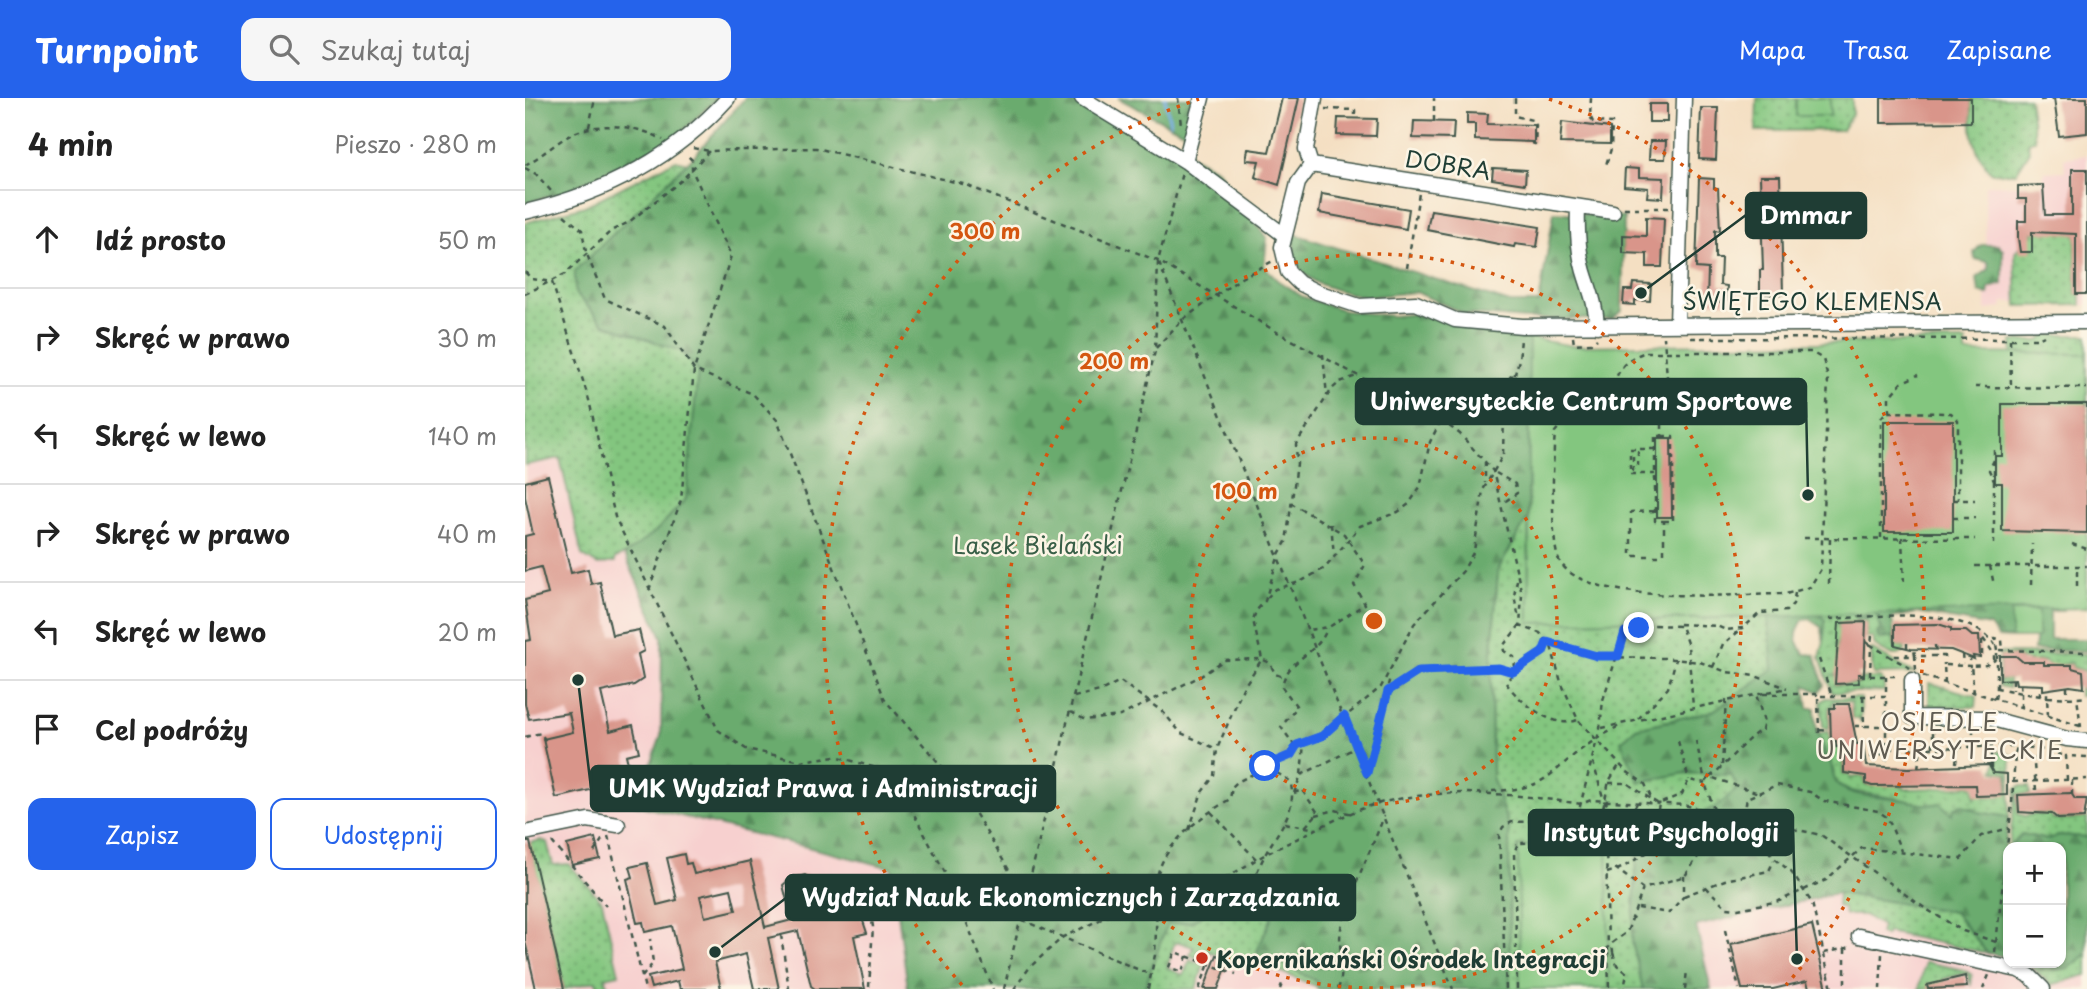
<!DOCTYPE html>
<html lang="pl">
<head>
<meta charset="utf-8">
<style>
	body { margin:0; font-family:"Playpen Sans",sans-serif; background:#f6f6f6; color:#222 }
	.controls { position:absolute; right:21px; bottom:21px; display:grid; overflow:hidden; border-radius:14px; box-shadow:0 2px 5px #0004 }
	.controls button { width:63px; height:63px; display:grid; place-items:center; padding:0; border:0; border-bottom:2px solid #e0e0e0; background:#fff; color:#222; font:35px sans-serif }
	.stop { position:absolute; width:21px; height:21px; margin:-16px; border:5px solid #2563eb; border-radius:50%; background:#fff }
	.stop.end { background:#2563eb; border-color:#fff; box-shadow:0 2px 7px #0008 }
	.list { margin:0; padding:0; list-style:none }
	h2 { display:flex; justify-content:space-between; align-items:center; height:91px; margin:0; padding:0 28px; font-size:30px }
	h2 small { font-size:23px; font-weight:400; color:#767676 }
	.list li { display:grid; grid-template-columns:46px 1fr auto; gap:21px; align-items:center; box-sizing:border-box; height:98px; padding:0 28px; border-top:2px solid #e0e0e0 }
	.list b { display:block; font-size:26px; white-space:nowrap }
	.list em { font-size:23px; font-style:normal; color:#767676 }
	.actions { display:flex; gap:14px; padding:21px 28px }
	.actions a { flex:1; padding:16px 0; border:2px solid #2563eb; border-radius:14px; text-align:center; font-size:24px; color:#2563eb }
	.actions .main { background:#2563eb; color:#fff }
	.icon { flex:none; width:38px; height:38px; fill:none; stroke:currentColor; stroke-width:2; stroke-linecap:round; stroke-linejoin:round }
	.map { position:relative; flex:none; width:1562px; height:891px; overflow:hidden }
	header { display:flex; align-items:center; gap:42px; box-sizing:border-box; height:98px; padding:0 35px; background:#2563eb; color:#fff }
	header strong { font-size:33px }
	nav { display:flex; gap:38px; margin-inline-start:auto; font-size:24px }
	.search { width:490px; height:63px; background:#f6f6f6; display:flex; align-items:center; gap:18px; box-sizing:border-box; padding:0 24px; border-radius:14px; color:#767676; font-size:26px }
	main { display:flex }
	aside { flex:1; background:#fff }
	.map>svg:first-child { display:block }
	.built { fill:#f7d0cf }
	.grass { fill:url(#grass-dots); stroke:#51825a; stroke-width:2 }
	.forest { fill:url(#forest-firs); stroke:#447451; stroke-width:2 }
	.garden { fill:#83c67f; stroke:#51825a; stroke-width:2 }
	.lines { fill:none; stroke-linecap:round; stroke-linejoin:round }
	.stream { stroke:#6aa6db; stroke-width:3.5 }
	.building { fill:#d9958a; fill-rule:evenodd }
	.minor-casing { stroke:#3f5549; stroke-width:17 }
	.path { stroke:#3f5549; stroke-width:2.5; stroke-dasharray:5 5; stroke-linecap:butt }
	.minor { stroke:#fff; stroke-width:14 }
	.route { stroke:#2563eb; stroke-width:9 }
	.ring { fill:none; stroke:#d45610; stroke-width:3.5; stroke-dasharray:3.5 7 }
	.poi-dot { fill:#c8321e; stroke:#fcf5e5; stroke-width:2.5 }
	.labels { text-anchor:middle; dominant-baseline:central; stroke-width:5; stroke-linejoin:round; paint-order:stroke }
	.street-label { font-size:23px; fill:#1f3d34; stroke:#fcf5e5 }
	.park-label { font-size:23px; fill:#385f47; stroke:#fcf5e5 }
	.poi-label { font-size:23px; font-weight:bold; fill:#1f3d34; stroke:#fcf5e5; text-anchor:start }
	.neighbourhood-label { font-size:24px; letter-spacing:2px; fill:#605c52; stroke:#fcf5e5 }
	.centre { fill:#d45610; stroke:#fcf5e5; stroke-width:3.5 }
	.ring-label { font-size:21px; text-anchor:middle; font-weight:bold; fill:#d45610; stroke:#fcf5e5; stroke-width:5; stroke-linejoin:round; paint-order:stroke }
	.leader { fill:none; stroke:#1f3d34; stroke-width:2.5 }
	.callout-dot { fill:#1f3d34; stroke:#fcf5e5; stroke-width:2.5 }
	.callout { fill:#1f3d34; stroke:#1f3d34; stroke-width:2.5 }
	.callout-label { font-size:24px; text-anchor:middle; font-weight:bold; fill:#fff }
</style>
</head>
<body>
<header>
<strong>Turnpoint</strong>
<div class="search"><svg class="icon" aria-label="search" viewBox="0 0 24 24"><circle cx="10" cy="10" r="6"/><path d="M15 15l6 6"/></svg>Szukaj tutaj</div>
<nav><a>Mapa</a><a>Trasa</a><a>Zapisane</a></nav>
</header>
<main>
<aside>
<h2>4 min<small>Pieszo · 280 m</small></h2>
<ul class="list">
<li><svg class="icon" aria-label="ahead" viewBox="0 0 24 24"><path d="M12 20V5M6 11l6-6 6 6"/></svg><div><b>Idź prosto</b></div><em>50 m</em></li>
<li><svg class="icon" aria-label="right" viewBox="0 0 24 24"><path d="M7 20v-9h11M14 6l5 5-5 5"/></svg><div><b>Skręć w prawo</b></div><em>30 m</em></li>
<li><svg class="icon" aria-label="left" viewBox="0 0 24 24"><path d="M17 20v-9H6M10 6l-5 5 5 5"/></svg><div><b>Skręć w lewo</b></div><em>140 m</em></li>
<li><svg class="icon" aria-label="right" viewBox="0 0 24 24"><path d="M7 20v-9h11M14 6l5 5-5 5"/></svg><div><b>Skręć w prawo</b></div><em>40 m</em></li>
<li><svg class="icon" aria-label="left" viewBox="0 0 24 24"><path d="M17 20v-9H6M10 6l-5 5 5 5"/></svg><div><b>Skręć w lewo</b></div><em>20 m</em></li>
<li><svg class="icon" aria-label="arrive" viewBox="0 0 24 24"><path d="M6 21V4h12l-3 4 3 4H6"/></svg><div><b>Cel podróży</b></div></li>
</ul>
<div class="actions"><a class="main">Zapisz</a><a>Udostępnij</a></div>
</aside>
<div class="map">
<svg width="1562" height="891" viewBox="0 0 1562 891">
	<defs>
		<pattern id="grass-dots" width="8" height="8" patternUnits="userSpaceOnUse" patternTransform="scale(1.75)"><rect width="8" height="8" fill="#83c67f"/><path d="M2 2h.1M6 6h.1" fill="none" stroke="#6ba269" stroke-width="1.8" stroke-linecap="round"/></pattern>
		<pattern id="forest-firs" width="22" height="20" patternUnits="userSpaceOnUse" patternTransform="scale(1.75)"><rect width="22" height="20" fill="#6aab6e"/><path d="M5 1l3.5 6h-7zM16 11l3.5 6h-7z" fill="#578c5b"/></pattern>
	</defs>
	<rect width="100%" height="100%" fill="#fcf5e5"/>
	<filter id="ink" filterUnits="userSpaceOnUse"><feTurbulence type="fractalNoise" baseFrequency=".0143" numOctaves="2"/><feDisplacementMap in="SourceGraphic" scale="14" xChannelSelector="R" yChannelSelector="G"/><feConvolveMatrix kernelMatrix="1 2 1 2 8 2 1 2 1" color-interpolation-filters="sRGB"/></filter>
	<filter id="wash" filterUnits="userSpaceOnUse"><feTurbulence type="fractalNoise" baseFrequency=".00686" numOctaves="4" result="noise"/><feDisplacementMap in="SourceGraphic" scale="28" xChannelSelector="R" yChannelSelector="G"/><feGaussianBlur stdDeviation="1.57" result="paint"/><feColorMatrix in="noise" values="0 0 0 0 0 0 0 0 0 0 0 0 0 0 0 0 0 1.4 0 .05"/><feComposite in="paint" operator="in"/></filter>
	<g filter="url(#wash)">
		<rect width="100%" height="100%" fill="#f4dfc2"/>
		<!-- built -->
		<path class="built" d="M1562,57V207L1492,208L1491,204H1478L1477,210L1461,212L1460,87H1518L1519,74L1540,73L1539,60Z
			M0,204L90,460L100,457L137,538L136,638L119,685L104,705L367,770L383,891H0Z
			M1313,795L1462,855L1483,859V865H1536L1562,848V891H1118L1107,843Z
			M641,828L797,891H626Z"/>
		<!-- grass -->
		<path class="grass" d="M1232,0H1327V16L1317,32L1231,33Z
			M1446,0H1504L1510,42L1503,43L1504,54L1491,75H1467C1446,53 1446,30 1446,0Z
			M151,62L162,65L51,173L50,195L79,226L156,253L173,272C171,294 167,389 160,402C149,421 110,455 90,460V464L73,467L57,457L35,360L0,367V125L60,108Z
			M1537,133L1551,136V196H1556V207L1492,208L1490,155L1504,134Z
			M1522,237H1562V268L1488,258L1487,243H1514Z
			M1003,419L1004,525L1243,519L1249,571L1188,613L1111,630L1114,684L1160,675L1207,677L1213,690L1193,708L1118,741L1112,761L1107,843L1118,891H985L984,730L967,679L966,569L973,472Z
			M1350,513L1358,541L1369,539V548H1372V544L1379,548L1380,553C1369,562 1360,554 1350,548L1348,539H1342V523L1339,527L1336,524L1313,525L1316,527L1314,546L1311,547L1314,548L1312,557H1315L1312,576L1309,577L1313,578V585L1310,587L1334,586V581L1356,580L1359,585V593L1307,595L1295,559L1299,544L1295,517Z
			M1346,551L1389,575L1348,576Z
			M1475,555L1562,556V598H1554V591L1560,590V573L1547,569V565L1526,569L1519,563H1511V567H1506L1505,563L1492,560V557L1475,561V583L1484,580V590L1474,588Z
			M1404,585L1452,598L1451,609L1404,608Z
			M1301,600H1336V625L1334,621H1324L1327,619L1326,604L1308,603V609H1304V630H1298L1296,604Z
			M1304,634L1305,644H1310V650L1317,649L1318,676H1325V680L1339,678L1340,687C1351,686 1368,687 1379,688V691C1394,690 1440,691 1448,686L1450,701L1452,697L1460,696V699H1476L1477,693L1483,692V675L1469,673L1473,653L1486,657L1484,719L1453,714L1446,709L1428,716L1380,702L1327,693L1312,686L1308,679L1309,671L1292,635Z
			M1495,688H1504L1505,696H1492L1493,716L1500,718L1526,714V720L1532,722L1562,720V739L1534,737L1522,742L1498,736L1484,749L1491,692Z
			M16,742L22,744L28,767L44,766L77,803L94,876L80,879L83,891H73L71,883L39,891L6,751L0,746Z
			M716,791L747,819L733,853L794,884L793,889L718,859L715,866L683,853L681,857L673,853L672,857L676,862L665,857L668,849L654,844L649,846L642,870L658,877L665,862L679,867L671,891H619L642,826L666,824Z
			M1313,795L1429,814L1462,855L1362,834L1360,838L1355,836L1357,828L1339,817H1320L1318,810L1312,808Z
			M1562,856V877L1526,887L1507,869L1508,865H1513L1515,871H1542Z
			M1400,864L1439,872L1447,877L1446,887L1442,875L1418,881L1420,891H1394Z"/>
		<!-- forest -->
		<path class="forest" d="M0,0H192L149,41L39,94L0,105Z
			M220,0H559L693,72L742,141L739,168L752,182L778,199L821,213L868,218L889,216L1004,240L1003,419L973,472L966,569L967,679L984,730L985,891H792L793,884L732,853L747,819L716,791L666,824L642,826L619,891H383L367,770L103,705L119,685L136,638L137,539L100,457L131,433L161,401L173,272L156,253L79,226L50,195V173L170,57Z
			M593,0H675L666,38Z
			M1029,114L1099,119L1097,213L1087,221H1001L940,216L891,194L840,199L812,192L792,185L777,174L770,162L769,136L985,205H1014Z
			M1456,147H1473L1478,152V186L1464,190L1463,197L1454,194L1452,180L1464,171L1463,164L1450,161L1449,154Z
			M1439,492L1443,493L1454,506L1474,505L1476,500L1480,504L1516,505L1525,499L1526,502H1537L1538,513H1525V541H1562V553L1509,552L1513,513H1486V540L1473,539L1465,528L1392,515L1367,520L1369,539L1353,540L1352,535L1356,530L1350,513L1339,522L1331,521L1325,512H1312L1309,517H1295L1300,522L1299,544L1297,530L1285,521L1278,522C1268,538 1271,541 1279,556L1290,557L1299,587L1294,594L1280,587L1283,610H1290C1290,634 1294,641 1305,662C1308,669 1307,676 1310,682C1318,699 1356,699 1372,701C1388,703 1399,709 1415,705L1427,716L1429,710L1436,706L1453,714L1484,719L1480,749L1483,750V859L1462,855L1429,814L1313,795L1171,828L1186,891H1118L1107,843L1112,761L1118,741L1193,708L1213,690L1206,677L1160,675L1114,684L1096,643L1111,630L1188,613L1248,571L1243,519H1247L1249,514L1260,512L1259,508L1264,502L1284,512L1290,506V500L1303,506L1313,504L1317,496L1322,495V501H1340L1339,505L1347,508L1355,504L1366,506L1370,501L1438,502Z
			M1497,736L1522,742L1534,737L1562,739V856L1542,871H1515L1513,865H1536V749H1485Z"/>
		<!-- garden -->
		<path class="garden" d="M1271,0H1305V18H1271Z
			M1004,240L1048,248L1441,243V255L1562,256V510L1004,525Z
			M1486,513H1513V540H1486Z
			M1082,747L1084,891H995L993,748Z"/>
		<g class="lines">
			<!-- stream -->
			<path class="stream" d="M640,0L645,25"/>
		</g>
		<g id="blocks">
			<!-- building -->
			<path class="building" d="M757,0H774L754,87L730,79L734,63L721,62L723,51L744,54Z
				M1356,0H1446V24L1356,25Z
				M1529,0H1562V35L1534,38Z
				M1124,6H1142V24H1124Z
				M1176,10H1193L1191,62L1174,61Z
				M942,15L963,16L962,26L1009,27V44L950,42V26H942Z
				M813,20L852,21L851,38L812,37Z
				M889,23L929,24L928,41L888,40Z
				M1037,24L1085,30V46L1035,45Z
				M1125,43H1141L1140,61H1124Z
				M968,70L1001,72L1000,86L967,81Z
				M1100,70L1114,71V79L1139,80L1138,100L1122,99L1123,90L1099,88Z
				M1547,71H1562V196H1551V136L1507,134V154H1495L1493,140V123H1501V101H1493V88L1518,87L1520,117H1547Z
				M1235,78H1255L1258,196L1235,197V172H1238Z
				M1174,80L1189,81V90H1193L1195,133L1190,132V160H1196L1195,187L1202,188L1201,204L1182,203L1183,171L1171,170Z
				M797,96L884,111L881,131L794,115Z
				M906,112L1015,129L1012,149L990,146L989,149L902,132Z
				M1121,119L1139,120L1137,169H1122V156L1098,155V137L1121,138Z
				M1108,185L1126,186L1125,203L1110,202V207L1098,206L1099,192H1107Z
				M1477,306H1562V435L1477,433V385H1470V358H1477Z
				M1359,323H1428V434H1359Z
				M1132,340H1146L1147,419H1132Z
				M23,378L46,475L63,471L66,486L75,484L87,537L114,532L119,553L113,556L118,581L109,587L76,594L85,633L108,627L114,654L101,657L107,682L31,700L18,641L48,634L44,615L4,621L0,606V543L6,542L0,502L23,496L16,469L0,473V438L8,436L0,399V384Z
				M1341,524L1339,576H1333L1334,585L1310,586L1314,525Z
				M1413,526L1426,530V533H1441L1447,538H1454L1455,559L1448,558L1449,561L1426,552L1386,551L1370,547V527Z
				M1475,558H1491L1498,564H1519V567H1547V570L1558,573L1559,590L1545,588L1518,592V587L1491,586L1490,581L1475,582Z
				M1310,606H1324L1332,646H1338L1341,668L1383,670L1464,667L1468,675L1482,676V697L1451,698L1450,687L1347,688L1341,686V678L1319,675V648L1311,649V643H1306L1305,610H1310Z
				M1546,695L1550,701H1562L1559,720L1533,721L1527,716L1494,714L1493,697Z
				M70,740L75,761L47,767L42,747Z
				M0,744H5L39,891H11L0,843Z
				M159,756L161,766L166,765L169,776L225,763L240,829L267,822L258,787L265,781L280,777L289,783L295,781L307,798L325,794L329,796L342,835L329,838L340,891H290L286,888L273,833L243,840L254,891H229L221,856L190,864L196,891H155L153,883L126,890L123,879L157,871L147,828L120,834L118,824L112,825L102,781L108,779L105,769L122,765L132,807L152,802L142,760ZM206,791L211,812L180,819L175,798Z
				M1287,827L1302,891H1284L1282,883L1248,891H1217L1206,846Z
				M692,857L704,862L693,891H679Z
				M1440,878L1442,889L1403,891L1402,887Z"/>
		</g>
	</g>
	<g filter="url(#ink)">
		<use href="#blocks" fill-opacity="0" stroke="#3f5549" stroke-width="2"/>
		<g class="lines">
			<!-- minor casing -->
			<g class="minor-casing">
				<path id="minor" d="M557,0L660,63L759,137
					M660,63L677,0
					M786,67L773,85L757,149L763,174L774,185L792,194L834,208L891,205L930,222L997,228L1562,224
					M786,67L1088,114
					M786,67L781,51L790,0
					M1053,109C1052,133 1053,157 1061,180C1067,198 1071,209 1072,228
					M0,114C78,96 149,60 203,0
					M1152,225L1159,0
					M1387,582V619L1464,620L1542,641L1562,643
					M0,735L63,722L93,727
					M1334,838L1493,872L1505,878L1518,891"/>
			</g>
			<!-- path -->
			<path class="path" d="M653,0L656,27
				M990,0V18L1007,22L1011,27L1010,46L1001,43
				M1066,0L1065,18L1068,24L1087,25L1086,51L1080,70
				M1515,2L1528,1
				M800,11L830,12V21
				M909,23V0
				M64,29L70,0
				M168,50L184,53L291,50L438,86L633,163L752,234L865,295L893,305L935,336L968,373L997,496L995,528L1015,535L1026,548L1036,584L1053,622L1101,673L1120,686L1127,702L1134,706
				M0,67C17,58 30,45 47,36C73,23 114,27 138,42
				M0,70L11,76L26,93
				M1099,110H1145
				M39,117L57,132L61,154L80,201L140,228L169,272L228,296L252,322L360,602L436,691L501,801
				M634,165L928,891
				M882,170L894,95
				M0,174L7,181L27,184L64,302L90,419L193,632L221,651L276,663L311,658L351,670L373,686L428,790L468,891
				M0,196L40,176L86,133L104,124L157,82L184,53
				M1048,239L1049,246L1068,245L1072,241
				M1166,240L1513,241L1519,238
				M1485,241L1486,289
				M631,250L657,222L716,180L748,163
				M1121,254H1286L1298,261L1303,280L1296,471L1285,489L1261,496C1213,496 1058,509 1034,462C1025,445 1028,357 1030,334L1044,317L1075,308C1095,286 1086,265 1121,254Z
				M798,256L802,298
				M1450,289L1562,290
				M1364,314V299L1376,285L1393,277
				M979,321L962,315L956,298L988,277
				M1137,338H1148V423H1139
				M1130,351H1105V376H1130
				M1469,352V446
				M1113,353V373
				M1469,362L1464,372L1469,383
				M960,364V385
				M1108,373V353
				M971,375L990,386L992,395L978,405
				M1428,402H1450
				M766,405L819,436L840,467L829,487L840,506L804,529L783,532
				M1129,413L1106,414V458H1139
				M1428,420H1450
				M806,426L809,457
				M1377,439L1379,487
				M1279,440L1450,441
				M1356,440V320L1361,314L1426,315L1433,322V402
				M1547,446L1562,451
				M1139,455V423H1130V338H1137V308L1143,293L1139,239
				M1450,468H1562
				M1465,468L1469,487
				M992,482L989,498L994,520
				M1304,486L1305,440
				M1506,487L1507,446
				M1552,488V468
				M124,492L156,402L169,272L206,158L167,72V62L161,56
				M742,500L750,491L775,484L800,470L835,428L873,414L884,406L895,389L905,344L916,322L956,298
				M1304,521C1348,519 1441,506 1470,547
				M1154,526L1192,528L1201,532L1218,530L1235,515L1261,513L1268,506L1270,495
				M1100,534L1127,527L1156,528L1163,548L1168,609
				M1341,544L1346,547L1347,537
				M1382,545V558
				M1410,547L1411,558
				M1472,552L1470,540L1477,542L1478,553
				M1437,556L1438,566
				M1457,557V539L1469,556V563
				M1294,561L1307,598
				M1188,569L1198,546L1218,530
				M990,570L989,559L979,553L978,548L995,527
				M1385,570L1364,558H1390L1389,551
				M1391,572L1390,558H1419V567
				M1335,578H1374
				M1345,578L1346,547L1364,558
				M1361,578V598
				M1398,578L1555,628
				M1488,581V592
				M1420,585L1419,567L1446,568L1445,561
				M1542,588V599
				M1472,590V552L1562,554
				M863,593L894,573L974,570L988,574
				M1449,595L1446,568L1461,567L1472,561
				M1238,596H1291L1293,598
				M1338,598L1339,629
				M1515,598V588
				M549,599L575,593L595,583L638,614L656,635L692,651
				M1470,601L1472,590L1496,595L1495,586
				M1496,610V595L1522,599V592
				M546,614L560,622L595,618L676,578L699,562L737,561L745,565L750,576L758,579
				M1523,618L1522,599L1552,600
				M1113,621L1143,590L1151,561
				M1052,622C1029,633 993,602 981,585C993,565 1015,563 1022,543L1072,559L1139,560L1175,564L1202,574L1230,578L1262,590
				M1330,628H1379
				M1556,629L1552,600L1562,599
				M1077,630L1262,590
				M1448,631V648
				M1295,632L1306,633
				M1294,635L1293,598H1361V651L1492,648L1515,651
				M0,639L16,635L21,644
				M1153,643L1164,682
				M1171,643L1179,678L1183,681
				M770,648L756,629L772,609L757,589C761,560 795,556 802,530
				M1408,649V632
				M1345,659L1362,655L1361,651
				M1361,663L1362,655
				M1068,664L1079,703L1097,719
				M1431,665L1433,649
				M1197,667L1201,602
				M1393,670L1396,650
				M1466,670V649
				M842,675L865,579
				M776,677L832,649
				M1185,679C1201,667 1224,637 1237,632L1239,624L1231,596
				M1542,682L1541,658L1562,659
				M1547,682V698
				M1488,684L1562,681
				M1084,685H1102L1127,702
				M1511,692L1509,666L1515,651L1541,658
				M967,693C1025,691 1022,675 1064,646C1074,639 1086,633 1097,626
				M769,695L777,692L793,715L780,729
				M769,695L776,677L779,645
				M1112,705L1099,728C1108,736 1119,732 1128,739
				M1189,712L1180,685L1185,679L1234,695
				M686,714L731,761
				M1054,715L1083,722
				M791,717L810,712L828,716
				M1219,717L1222,700L1252,687L1285,694L1299,703L1353,713L1363,720L1376,753
				M1076,720L1084,683L1095,666
				M1221,720L1248,759L1267,775L1287,805L1307,891
				M760,725L791,731
				M1050,729L1051,743
				M664,732L677,694L689,678L692,651L718,590L737,561L728,522L731,513L740,503L754,456L761,444L772,366L771,346L807,291L815,284L834,277
				M83,738L120,891
				M1035,742L1050,728L1075,630L1078,602L1102,525
				M1073,743L1083,722L1089,723L1104,715
				M27,744L81,808
				M69,754L79,739
				M1090,770L1118,791L1160,778L1180,748L1183,733L1189,725L1210,717
				M1082,775L1097,770L1126,752L1134,706L1157,696L1164,682L1180,685
				M690,786L721,812C725,793 730,776 739,759C751,734 774,713 765,683L752,675L735,673
				M1181,789L1202,810L1213,811L1254,803L1301,782L1337,750L1436,761L1456,738L1484,730
				M1159,798L1200,782L1244,773L1249,762
				M632,806C621,759 668,723 705,701L707,689L712,684L762,659L772,647L797,638L856,589L889,526L938,473L949,453L958,392L978,357L979,314L994,262L996,241
				M1113,810L1144,815L1159,798V778
				M497,822L626,877
				M1200,832L1214,891
				M256,837L264,891
				M1320,850V891
				M1083,854L1084,891
				M1470,854L1487,705L1490,656L1494,642
				M1088,855L1092,867L1102,875L1099,891
				M1299,855L1326,849
				M662,858L657,874L644,869L650,854L711,876
				M117,879L128,865L125,841
				M344,889L348,829L344,805L355,800
				M479,891L630,253L633,163L657,75
				M489,891L505,869L538,839L585,817L631,778
				M623,891L630,857L632,806C643,799 657,803 668,798C699,784 726,762 757,748C786,734 824,713 855,705C922,688 989,696 1056,706L1066,702L1158,707L1296,737L1401,811L1438,833L1471,844
				M674,891L684,866
				M755,891L757,886
				M813,891C822,869 811,849 817,826C827,789 846,753 859,718
				M981,891L974,737L978,729L987,724L1051,722
				M992,891L989,755L993,745L1081,743L1083,854H1088L1087,845L1102,834L1118,791
				M1160,891L1162,872
				M1355,891L1357,856
				M1458,891L1464,877"/>
			<!-- minor -->
			<use href="#minor" class="minor"/>
		</g>
	</g>
	<g class="lines" filter="url(#ink)">
		<!-- route -->
		<path class="route" d="M740,668L766,657L772,647L797,638L819,618L842,675L863,593L894,573L974,570L988,574L1018,554L1022,544L1072,558H1093L1100,534L1114,530"/>
	</g>
	<!-- distance rings -->
	<g class="ring">
		<circle cx="849" cy="523" r="183"/>
		<circle cx="849" cy="523" r="367"/>
		<path d="M437 887A550 550 0 0 1 674 1M1024 1A550 550 0 0 1 1261 887"/>
	</g>
	<!-- markers -->
	<circle class="poi-dot" cx="677" cy="860" r="7"/>
	<g class="labels">
		<!-- street labels -->
		<g class="street-label">
			<text transform="translate(923 66) rotate(9)">DOBRA</text>
			<text x="1287" y="202">ŚWIĘTEGO KLEMENSA</text>
		</g>
		<!-- park labels -->
		<g class="park-label">
			<text x="513" y="446">Lasek Bielański</text>
		</g>
		<!-- poi labels -->
		<g class="poi-label">
			<text x="691" y="860">Kopernikański Ośrodek Integracji</text>
		</g>
		<!-- neighbourhood labels -->
		<g class="neighbourhood-label">
			<text x="1415" y="623">OSIEDLE<tspan x="1415" dy="28">UNIWERSYTECKIE</tspan></text>
		</g>
	</g>
	<circle cx="849" cy="523" r="10" class="centre"/>
	<g class="ring-label">
		<text x="460" y="141">300 m</text>
		<text x="589" y="271">200 m</text>
		<text x="720" y="401">100 m</text>
	</g>
	<!-- callouts -->
	<path class="leader" d="M1116 195L1221 117M1283 397L1281 304M53 582L66 690M1272 861L1268 734M190 854L261 800"/>
	<g class="callout-dot">
		<circle cx="1116" cy="195" r="7"/>
		<circle cx="1283" cy="397" r="7"/>
		<circle cx="53" cy="582" r="7"/>
		<circle cx="1272" cy="861" r="7"/>
		<circle cx="190" cy="854" r="7"/>
	</g>
	<g class="callout">
		<rect x="1221" y="95" width="120" height="45" rx="7"/>
		<rect x="831" y="281" width="450" height="45" rx="7"/>
		<rect x="66" y="668" width="464" height="45" rx="7"/>
		<rect x="1004" y="712" width="264" height="45" rx="7"/>
		<rect x="261" y="777" width="569" height="45" rx="7"/>
	</g>
	<g class="callout-label">
		<text x="1281" y="126">Dmmar</text>
		<text x="1056" y="312">Uniwersyteckie Centrum Sportowe</text>
		<text x="298" y="699">UMK Wydział Prawa i Administracji</text>
		<text x="1136" y="743">Instytut Psychologii</text>
		<text x="546" y="808">Wydział Nauk Ekonomicznych i Zarządzania</text>
	</g>
</svg>
<div class="controls">
<button>+</button>
<button>−</button>
</div>
<div class="stop" style="left:740px;top:668px"></div>
<div class="stop end" style="left:1114px;top:530px"></div>
</div>
</main>
</body>
</html>
